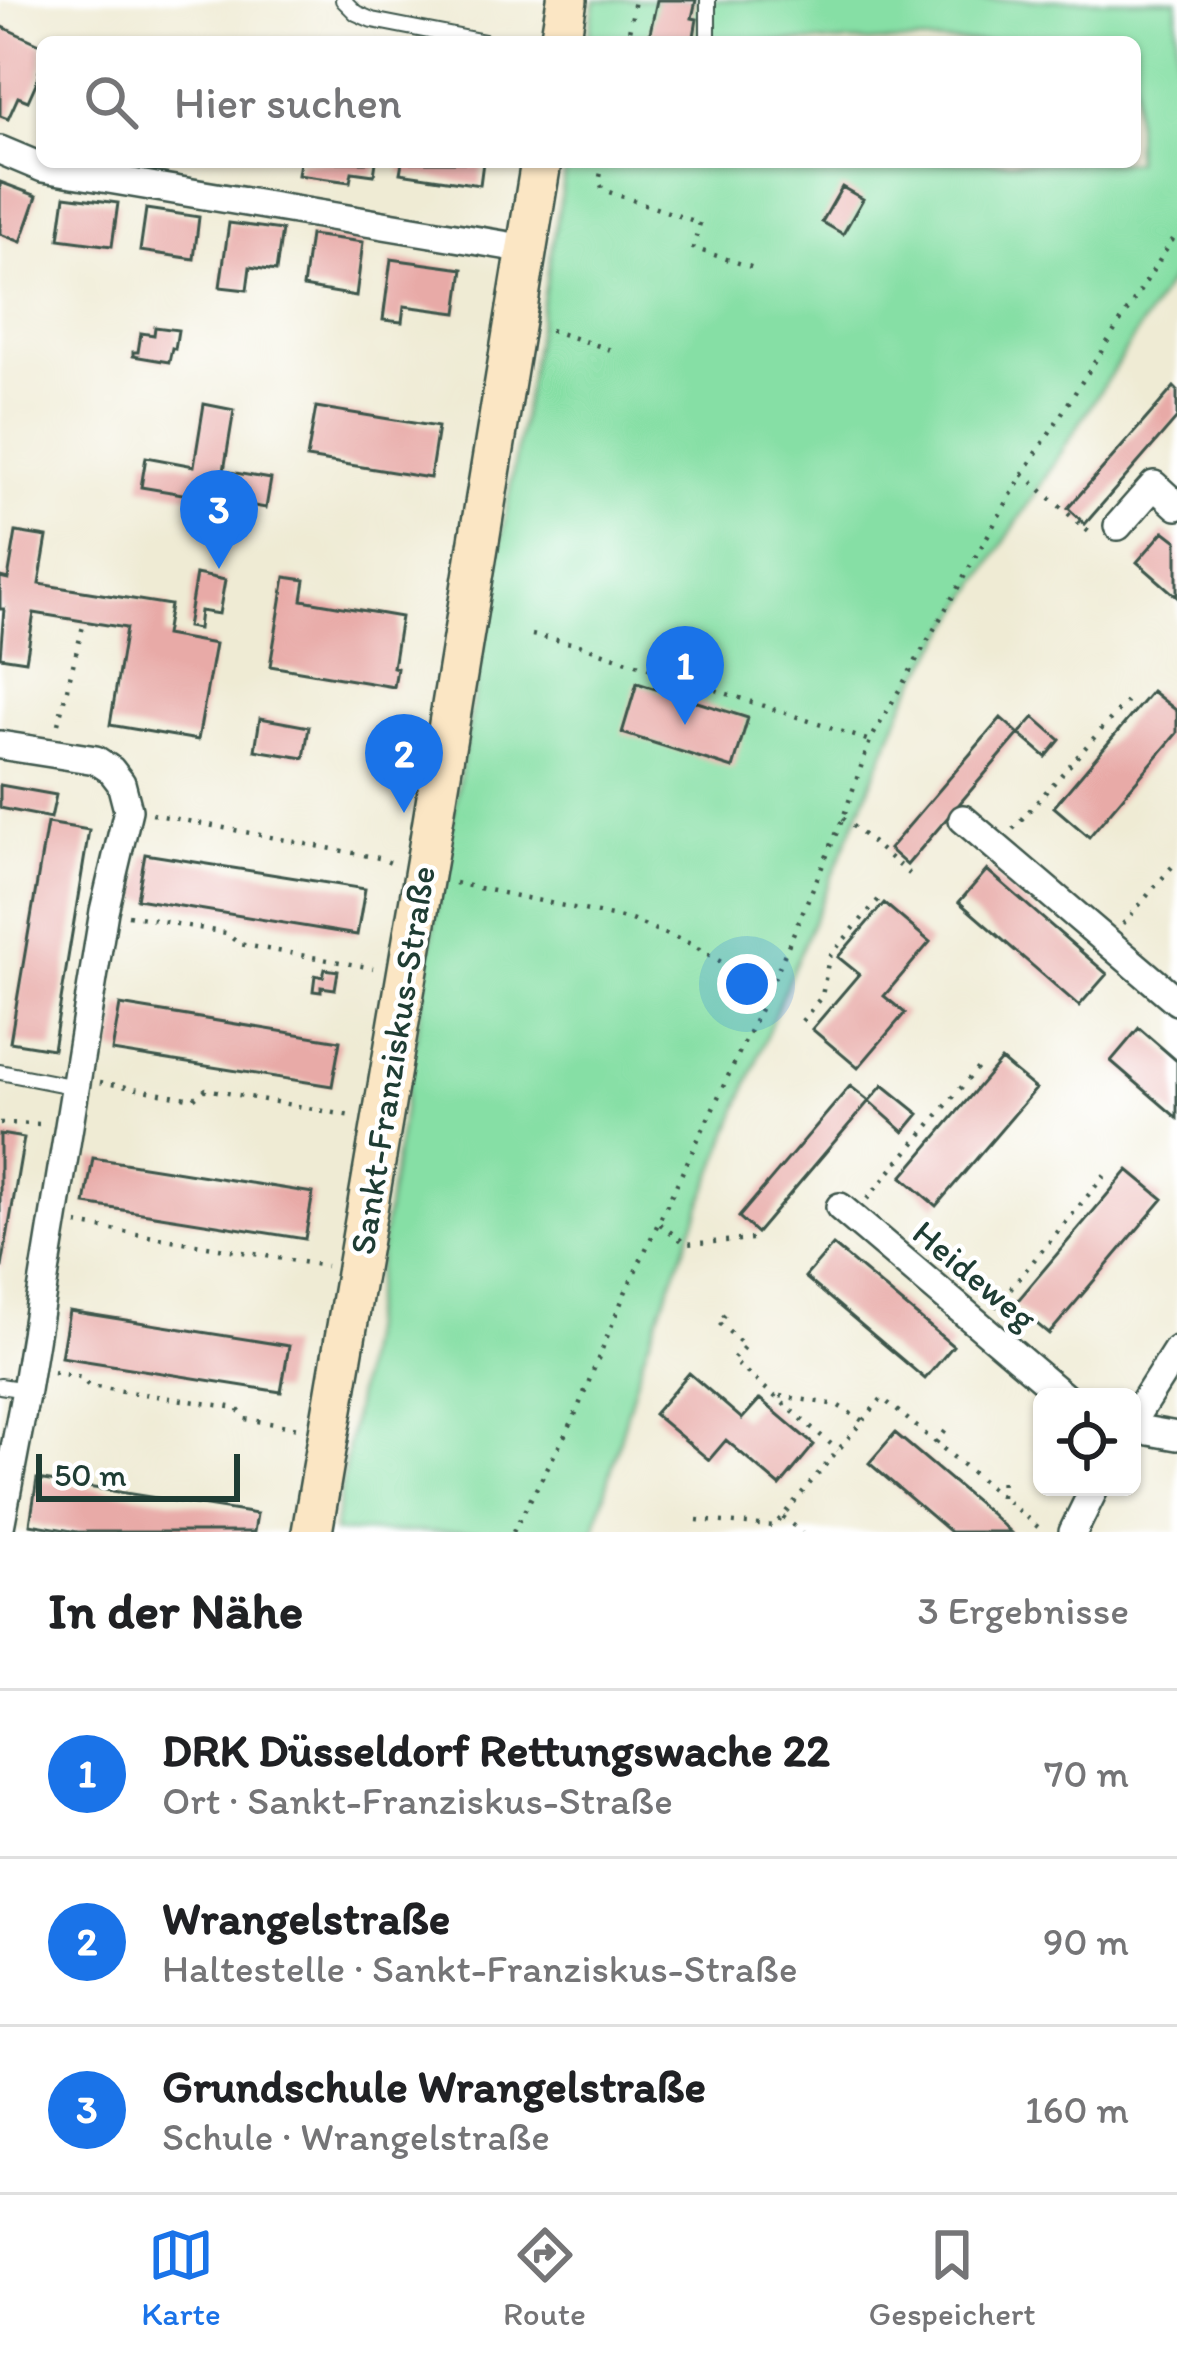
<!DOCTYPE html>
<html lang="de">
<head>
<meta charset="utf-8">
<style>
	body { margin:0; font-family:Itim,sans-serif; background:#f6f6f6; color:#202124 }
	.controls { position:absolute; right:36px; bottom:36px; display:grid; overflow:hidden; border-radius:18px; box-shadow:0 3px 9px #0004 }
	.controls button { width:108px; height:108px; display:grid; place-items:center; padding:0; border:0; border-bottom:3px solid #e0e0e0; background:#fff; color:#202124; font:60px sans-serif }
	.scale { position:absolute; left:36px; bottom:30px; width:204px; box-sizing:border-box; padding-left:12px; border:6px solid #1f3d34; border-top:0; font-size:33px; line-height:42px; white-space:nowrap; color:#1f3d34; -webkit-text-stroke:9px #fff; paint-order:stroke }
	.you { position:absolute; left:747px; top:984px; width:42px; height:42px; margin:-30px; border:9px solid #fff; border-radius:50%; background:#1a73e8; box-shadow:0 0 0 18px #1a73e833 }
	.badge { display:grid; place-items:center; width:78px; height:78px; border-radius:50%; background:#1a73e8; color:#fff; font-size:39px; font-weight:700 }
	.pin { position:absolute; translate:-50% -99px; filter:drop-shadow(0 3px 6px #0008) }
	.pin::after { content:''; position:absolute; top:63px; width:42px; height:36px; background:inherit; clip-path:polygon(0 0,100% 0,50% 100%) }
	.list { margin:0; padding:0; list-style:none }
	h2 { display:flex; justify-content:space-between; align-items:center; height:156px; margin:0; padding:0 48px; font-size:51px }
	h2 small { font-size:39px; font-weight:400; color:#757577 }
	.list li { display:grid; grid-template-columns:78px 1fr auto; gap:36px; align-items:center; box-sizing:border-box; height:168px; padding:0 48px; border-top:3px solid #e0e0e0 }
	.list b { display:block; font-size:45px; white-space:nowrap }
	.list p { margin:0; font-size:39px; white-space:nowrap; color:#757577 }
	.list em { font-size:39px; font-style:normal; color:#757577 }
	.icon { flex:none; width:66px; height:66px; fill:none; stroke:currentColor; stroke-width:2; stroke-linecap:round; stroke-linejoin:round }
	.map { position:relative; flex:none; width:1177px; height:1532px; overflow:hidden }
	.search { position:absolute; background:#fff; box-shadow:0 3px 9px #0004; left:36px; right:36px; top:36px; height:132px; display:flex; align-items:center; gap:30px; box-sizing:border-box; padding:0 42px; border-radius:18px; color:#757577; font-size:45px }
	.sheet { height:660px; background:#fff }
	nav { display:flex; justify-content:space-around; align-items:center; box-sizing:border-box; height:168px; border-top:3px solid #e0e0e0; background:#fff; font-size:33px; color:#757577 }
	nav a { display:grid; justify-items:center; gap:6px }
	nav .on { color:#1a73e8 }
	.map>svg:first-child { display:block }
	.green { fill:#86dfa5; stroke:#528e6c; stroke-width:3 }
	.building { fill:#e8aaa7 }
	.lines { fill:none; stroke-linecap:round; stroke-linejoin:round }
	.lane-casing { stroke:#3e574c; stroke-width:18 }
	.street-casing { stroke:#3e574c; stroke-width:32 }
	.secondary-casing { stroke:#3e574c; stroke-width:44 }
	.path { stroke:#3e574c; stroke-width:4.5; stroke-dasharray:3 9; stroke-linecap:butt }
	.lane { stroke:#fff; stroke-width:14 }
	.street { stroke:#fff; stroke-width:27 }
	.secondary { stroke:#fbe6c4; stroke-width:39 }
	.labels { text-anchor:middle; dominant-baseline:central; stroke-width:9; stroke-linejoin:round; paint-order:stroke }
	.street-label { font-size:36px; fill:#1f3d34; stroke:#fff }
</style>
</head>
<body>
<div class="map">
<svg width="1177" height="1532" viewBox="0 0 1177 1532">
	<rect width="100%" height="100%" fill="#fff"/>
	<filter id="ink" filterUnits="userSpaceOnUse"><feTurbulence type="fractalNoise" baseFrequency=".00833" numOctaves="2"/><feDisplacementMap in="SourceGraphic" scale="24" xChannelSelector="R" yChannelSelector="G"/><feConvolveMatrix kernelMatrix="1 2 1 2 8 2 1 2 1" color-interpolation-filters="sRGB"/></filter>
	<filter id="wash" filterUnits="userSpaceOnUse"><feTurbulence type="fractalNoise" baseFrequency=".004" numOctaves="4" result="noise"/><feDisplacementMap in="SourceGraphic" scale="48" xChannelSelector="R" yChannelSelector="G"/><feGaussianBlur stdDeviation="2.7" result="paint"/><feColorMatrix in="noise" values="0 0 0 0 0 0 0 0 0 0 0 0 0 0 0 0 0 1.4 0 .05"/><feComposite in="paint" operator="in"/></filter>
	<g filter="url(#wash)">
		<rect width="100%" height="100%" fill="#efebd4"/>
		<!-- green -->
		<path class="green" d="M595,0H1177V269L909,693L782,995L643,1356L594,1532H334L441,884L567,162H1135V42H588Z"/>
		<g id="blocks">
			<!-- building -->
			<path class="building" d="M657,0H696L692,18L697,19L693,42H648Z
				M0,26L42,45V64L39,71L41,72L28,101L18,97L8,119L0,116Z
				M300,162H376L374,175L352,172L350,182L298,175Z
				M402,162H483L480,185L400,173Z
				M0,182L37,196L21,242L0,234Z
				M842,187L863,199L843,234L822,222Z
				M65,196L118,203L112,246L59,239Z
				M146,209L199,217L194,259L140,251Z
				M229,223L282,230L276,271L250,267L247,290L220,287Z
				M310,235L363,242L356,296L303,287Z
				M391,259L463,269L457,313L404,306L402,322L383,320Z
				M155,327L178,330L175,349L172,348L169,362L133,356V352H138L141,333L154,335Z
				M1174,387L1177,390V418L1085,524L1068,508Z
				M204,404L234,410L224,471L271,479L266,508L141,487L146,457L194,466Z
				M316,407L438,427L430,478L307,458Z
				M1164,531L1177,541V597L1137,562Z
				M16,532L47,537L39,584L170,605L165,635L215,644L198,740L110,725L126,628L34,613L26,661L0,657L4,609H0V577L8,579Z
				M196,574L225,580L219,614L200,611L198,629L187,627Z
				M285,577L305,580L302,600L401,617L393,667L397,668L394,687L270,666Z
				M637,683L748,718L733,768L622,733Z
				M1152,691L1177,711V733L1089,837L1054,807Z
				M1034,717L1060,740L1046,757L1019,734Z
				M260,718L309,727L304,758L255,750Z
				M1001,718L1019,734L907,865L889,849Z
				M0,785L56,795L51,818L0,808Z
				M47,823L89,830L53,1049L10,1042Z
				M145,854L365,889L357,935L137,899Z
				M987,870L1107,974L1079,1006L959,902Z
				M884,903L930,942L884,996L905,1013L858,1068L812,1029L859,974L838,957Z
				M325,969L338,971L335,989L321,987V992L313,991L315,975L323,977Z
				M120,1005L340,1041L332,1086L112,1051Z
				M1139,1028L1177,1061V1118L1111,1061Z
				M1001,1060L1036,1089L936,1206L902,1177Z
				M883,1085L919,1114L904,1132L869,1101Z
				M850,1086L869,1101L757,1233L739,1217Z
				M0,1134L24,1138L2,1267H0Z
				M93,1158L313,1193L305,1239L85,1204Z
				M1128,1170L1163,1199L1049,1334L1014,1305Z
				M833,1245L953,1346L925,1379L805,1277Z
				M69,1311L289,1346L281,1392L61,1357Z
				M689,1373L742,1419L760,1399L814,1445L780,1486L726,1440L709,1460L654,1414Z
				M895,1433L990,1513L1010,1532H950L869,1463Z
				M37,1479L257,1514L254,1532H78L30,1524Z"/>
		</g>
	</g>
	<g filter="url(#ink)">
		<use href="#blocks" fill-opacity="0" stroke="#3e574c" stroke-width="3"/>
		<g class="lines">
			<!-- lane casing -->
			<g class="lane-casing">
				<path id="lane" d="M343,0L356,13L372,20L485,42
					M708,0V42
					M0,1072L76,1087
					M0,1386L26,1390"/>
			</g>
			<!-- street casing -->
			<g class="street-casing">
				<path id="street" d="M0,150L43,168L527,249
					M1118,526L1154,485L1177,506
					M0,745L96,760L111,770L121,783L128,810L104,911L26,1390L0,1527
					M963,819L1177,1001
					M840,1207L1064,1397
					M1132,1421L1177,1350
					M1132,1428L1177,1436
					M1073,1532L1095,1487"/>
			</g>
			<!-- secondary casing -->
			<g class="secondary-casing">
				<path id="secondary" d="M560,42L567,0
					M312,1532C392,1076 467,619 541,162"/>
			</g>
			<!-- path -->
			<path class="path" d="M627,42L635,0
				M603,162L599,182L603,190L700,223L693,248L754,268
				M550,330L617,352
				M1023,474L1090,533
				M532,635L576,644L870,741
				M58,724L83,626
				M152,814L379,858L393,864
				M843,818L912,876
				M1013,829L1132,695
				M455,883L631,920L691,944L756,983L770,988
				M128,915L226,933L239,944L373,968
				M1123,924L1177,861
				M802,1021L822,996L829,957L879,899
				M100,1082L193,1099L206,1089L351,1116
				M0,1123L42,1124
				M867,1199L982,1063
				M77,1224L326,1266
				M660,1224L686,1244L752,1239
				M995,1307L1110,1169
				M725,1315L718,1322L745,1346L732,1360L838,1450
				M53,1372L80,1377L89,1386L237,1408L245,1419L299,1428
				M780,1396L837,1405L863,1421
				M936,1443L947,1429
				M1001,1497L1002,1474
				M783,1517L802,1532
				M697,1520L774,1526L882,1398L1044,1532
				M513,1532L573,1420L625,1293L770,988L843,818L870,741L1023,474L1177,233"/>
			<!-- lane -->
			<use href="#lane" class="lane"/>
			<!-- street -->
			<use href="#street" class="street"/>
			<!-- secondary -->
			<use href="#secondary" class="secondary"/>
		</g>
	</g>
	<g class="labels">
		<!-- street labels -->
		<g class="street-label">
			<text transform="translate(392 1060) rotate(-81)">Sankt-Franziskus-Straße</text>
			<text transform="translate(975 1275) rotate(40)">Heideweg</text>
		</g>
	</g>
</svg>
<div class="controls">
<button><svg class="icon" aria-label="locate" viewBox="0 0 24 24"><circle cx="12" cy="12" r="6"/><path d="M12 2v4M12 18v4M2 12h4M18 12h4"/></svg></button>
</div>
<div class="scale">50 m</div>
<div class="you"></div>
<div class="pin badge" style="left:685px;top:725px">1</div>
<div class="pin badge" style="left:404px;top:813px">2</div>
<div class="pin badge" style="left:219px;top:569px">3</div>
<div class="search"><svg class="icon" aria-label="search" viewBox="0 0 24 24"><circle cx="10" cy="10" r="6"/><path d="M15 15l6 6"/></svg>Hier suchen</div>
</div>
<section class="sheet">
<h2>In der Nähe<small>3 Ergebnisse</small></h2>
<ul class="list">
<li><span class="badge">1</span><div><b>DRK Düsseldorf Rettungswache 22</b><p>Ort · Sankt-Franziskus-Straße</p></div><em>70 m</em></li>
<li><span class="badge">2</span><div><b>Wrangelstraße</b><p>Haltestelle · Sankt-Franziskus-Straße</p></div><em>90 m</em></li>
<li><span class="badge">3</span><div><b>Grundschule Wrangelstraße</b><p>Schule · Wrangelstraße</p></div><em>160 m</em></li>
</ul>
</section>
<nav>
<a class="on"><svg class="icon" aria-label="map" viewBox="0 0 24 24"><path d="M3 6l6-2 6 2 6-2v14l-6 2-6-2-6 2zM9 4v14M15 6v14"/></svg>Karte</a>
<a><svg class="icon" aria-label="directions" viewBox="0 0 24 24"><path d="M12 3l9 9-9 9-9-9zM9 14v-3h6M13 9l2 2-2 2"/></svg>Route</a>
<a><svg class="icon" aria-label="saved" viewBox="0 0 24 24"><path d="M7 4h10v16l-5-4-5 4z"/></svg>Gespeichert</a>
</nav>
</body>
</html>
